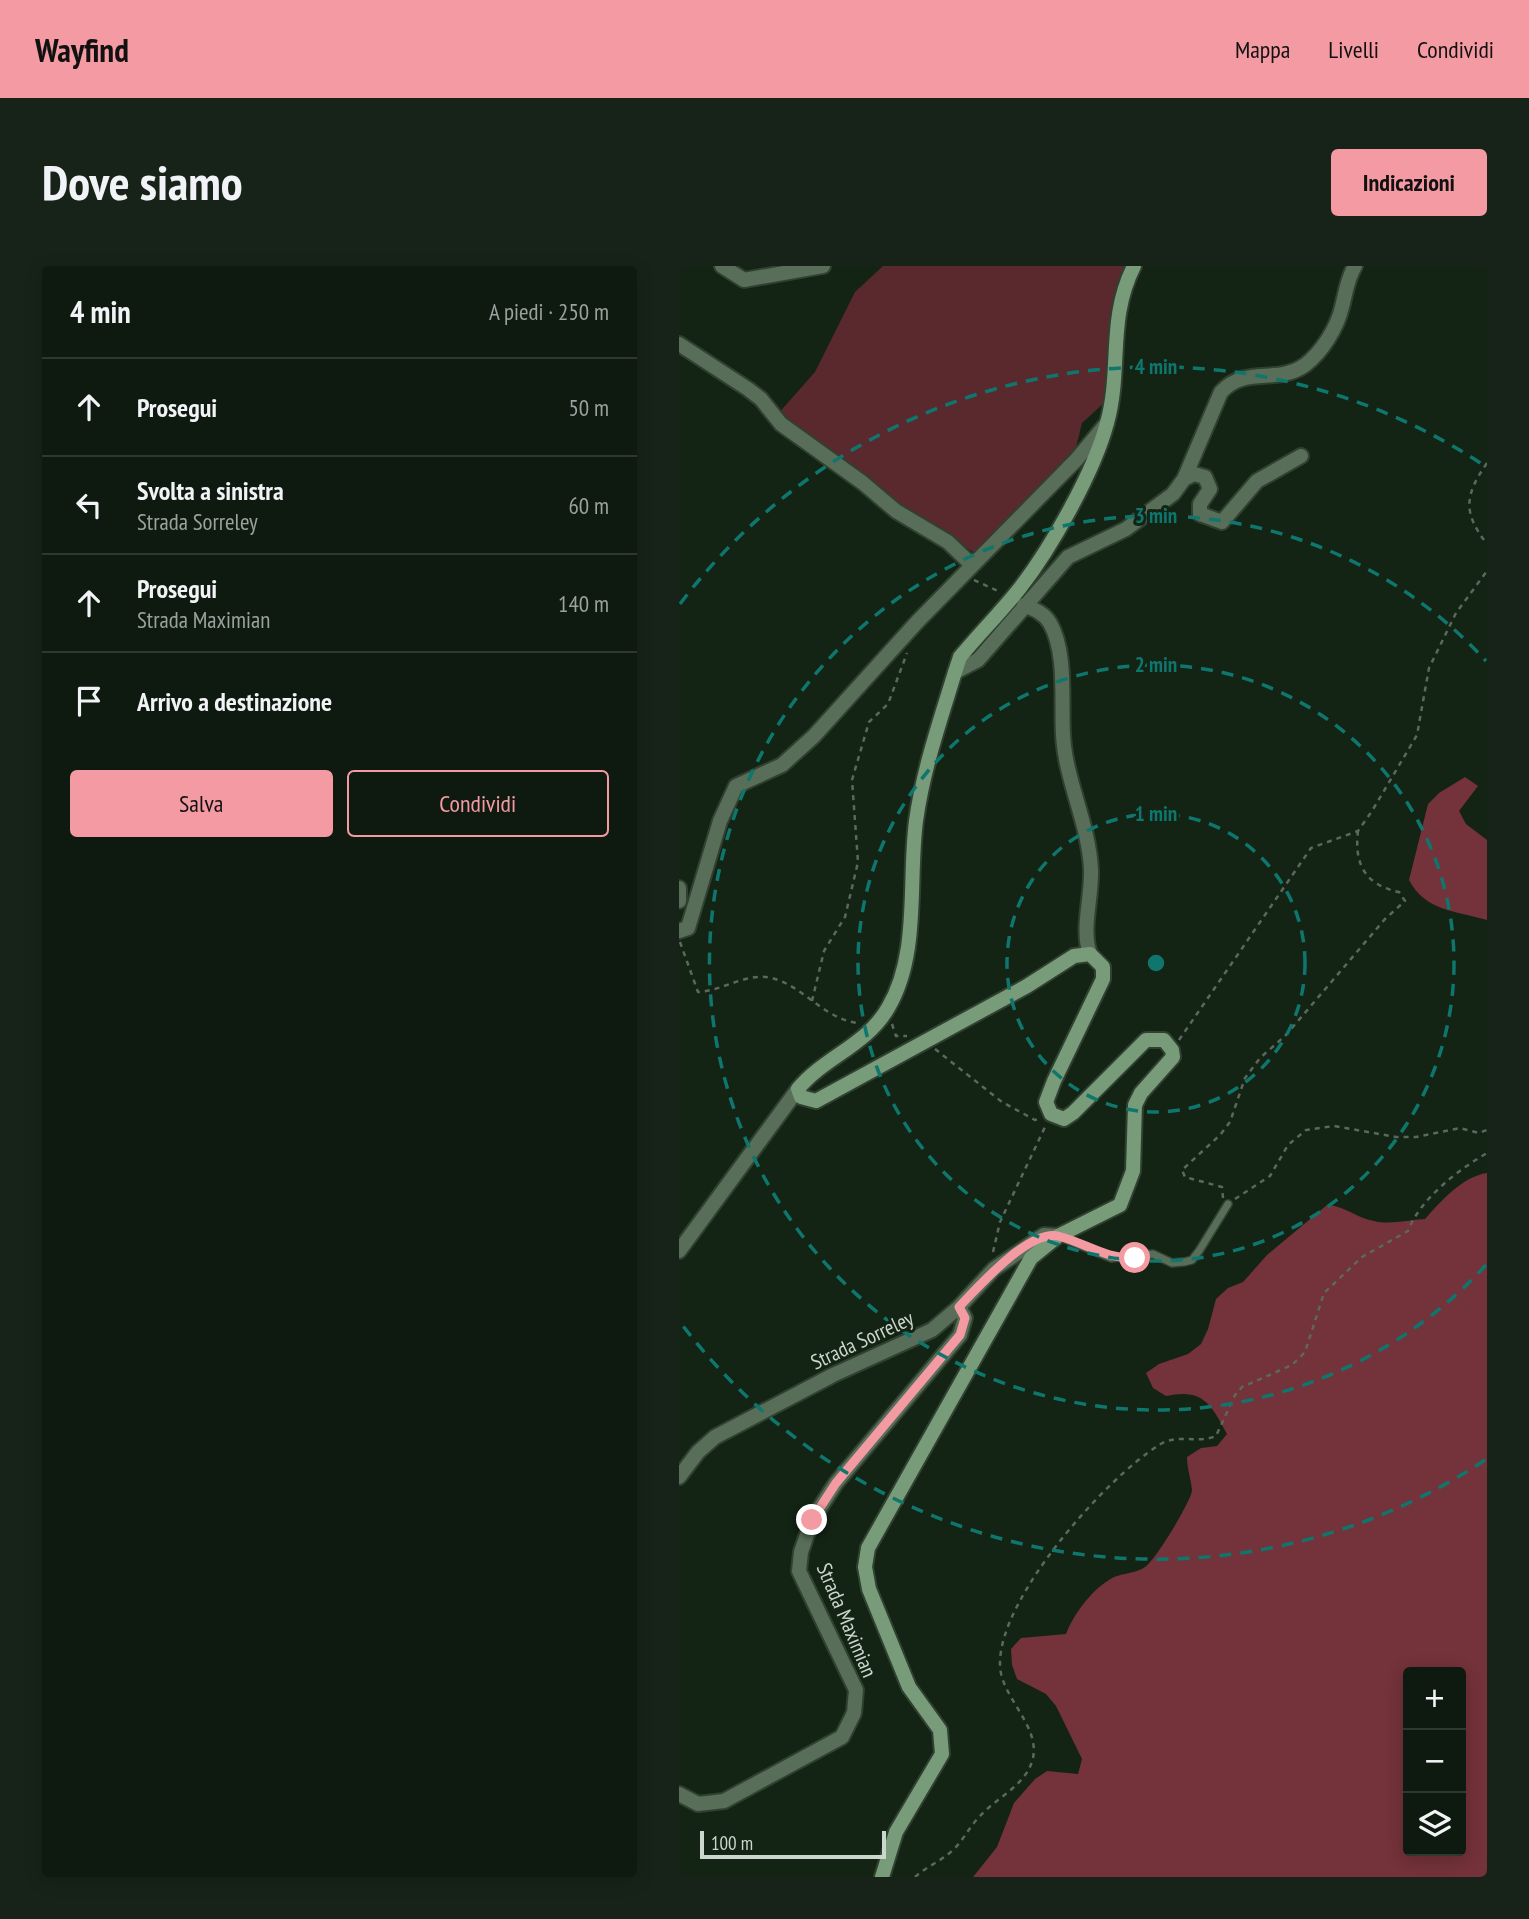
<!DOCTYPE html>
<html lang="it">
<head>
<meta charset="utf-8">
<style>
	body { margin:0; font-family:"PT Sans Narrow",sans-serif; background:#172318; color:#f1f3f6 }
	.controls { position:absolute; right:21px; bottom:21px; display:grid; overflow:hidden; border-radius:7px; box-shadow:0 4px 18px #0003 }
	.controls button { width:63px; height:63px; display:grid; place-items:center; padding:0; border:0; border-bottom:2px solid #2e382f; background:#0e1a0f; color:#f1f3f6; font:35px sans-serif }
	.scale { position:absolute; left:21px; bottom:18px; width:186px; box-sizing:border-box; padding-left:7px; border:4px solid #cbd6cc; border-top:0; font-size:19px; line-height:24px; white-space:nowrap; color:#cbd6cc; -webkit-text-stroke:5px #132314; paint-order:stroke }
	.stop { position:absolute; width:21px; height:21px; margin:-16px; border:5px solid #f49aa2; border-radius:50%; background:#fff }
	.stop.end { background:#f49aa2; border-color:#fff; box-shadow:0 2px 7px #0008 }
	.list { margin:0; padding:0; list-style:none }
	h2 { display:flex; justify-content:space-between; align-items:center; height:91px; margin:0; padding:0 28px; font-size:30px }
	h2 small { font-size:23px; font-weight:400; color:#9ba19e }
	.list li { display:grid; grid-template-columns:46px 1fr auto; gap:21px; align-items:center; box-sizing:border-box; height:98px; padding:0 28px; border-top:2px solid #2e382f }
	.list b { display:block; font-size:26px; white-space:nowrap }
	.list p { margin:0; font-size:23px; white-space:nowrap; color:#9ba19e }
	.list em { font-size:23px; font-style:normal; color:#9ba19e }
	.actions { display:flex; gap:14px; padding:21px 28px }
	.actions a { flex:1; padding:16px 0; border:2px solid #f49aa2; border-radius:7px; text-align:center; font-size:24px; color:#f49aa2 }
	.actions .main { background:#f49aa2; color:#111 }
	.icon { flex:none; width:38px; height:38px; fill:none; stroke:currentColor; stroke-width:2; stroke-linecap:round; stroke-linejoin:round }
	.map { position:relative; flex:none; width:808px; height:1611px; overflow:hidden; border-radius:7px }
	header { display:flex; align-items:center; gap:42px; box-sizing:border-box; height:98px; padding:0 35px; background:#f49aa2; color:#111 }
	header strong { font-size:33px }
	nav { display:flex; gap:38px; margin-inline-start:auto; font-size:24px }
	.intro { display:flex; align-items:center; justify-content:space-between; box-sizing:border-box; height:168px; padding:0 42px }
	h1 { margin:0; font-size:49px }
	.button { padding:18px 32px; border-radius:7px; background:#f49aa2; color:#111; font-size:24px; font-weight:700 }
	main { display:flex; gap:42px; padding:0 42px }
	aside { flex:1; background:#0e1a0f; border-radius:7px; box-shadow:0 4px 18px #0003 }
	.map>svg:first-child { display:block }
	.green { fill:#5a292e }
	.forest { fill:#74323a; fill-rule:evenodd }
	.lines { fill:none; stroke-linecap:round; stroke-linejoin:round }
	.lane-casing { stroke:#304031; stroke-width:10 }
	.street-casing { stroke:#304031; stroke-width:18 }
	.secondary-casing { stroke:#304031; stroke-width:18 }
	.path { stroke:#5b695c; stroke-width:2.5; stroke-dasharray:5 5; stroke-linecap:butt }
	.lane { stroke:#586e58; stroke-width:7 }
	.street { stroke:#586e58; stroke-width:14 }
	.secondary { stroke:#789b79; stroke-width:14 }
	.route { stroke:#f49aa2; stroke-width:9 }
	.ring { fill:none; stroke:#0f766e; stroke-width:3.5; stroke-dasharray:12 9 }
	.labels { text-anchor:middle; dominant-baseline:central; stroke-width:6; stroke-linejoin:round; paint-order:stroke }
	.street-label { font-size:21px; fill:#cbd6cc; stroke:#132314 }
	.centre { fill:#0f766e; stroke:#132314; stroke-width:3.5 }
	.ring-label { font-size:21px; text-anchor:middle; font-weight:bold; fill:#0f766e; stroke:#132314; stroke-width:6; stroke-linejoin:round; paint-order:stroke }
</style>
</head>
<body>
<header>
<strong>Wayfind</strong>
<nav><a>Mappa</a><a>Livelli</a><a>Condividi</a></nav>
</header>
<div class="intro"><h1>Dove siamo</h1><a class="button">Indicazioni</a></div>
<main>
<aside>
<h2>4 min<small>A piedi · 250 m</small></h2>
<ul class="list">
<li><svg class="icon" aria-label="ahead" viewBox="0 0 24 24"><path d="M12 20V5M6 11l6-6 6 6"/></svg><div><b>Prosegui</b></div><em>50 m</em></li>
<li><svg class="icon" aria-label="left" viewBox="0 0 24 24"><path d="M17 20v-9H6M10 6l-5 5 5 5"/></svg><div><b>Svolta a sinistra</b><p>Strada Sorreley</p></div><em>60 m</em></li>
<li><svg class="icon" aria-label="ahead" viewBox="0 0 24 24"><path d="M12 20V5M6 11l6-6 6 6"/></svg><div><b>Prosegui</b><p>Strada Maximian</p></div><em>140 m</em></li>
<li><svg class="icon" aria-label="arrive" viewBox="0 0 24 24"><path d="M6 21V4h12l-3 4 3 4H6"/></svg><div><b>Arrivo a destinazione</b></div></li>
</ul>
<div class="actions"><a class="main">Salva</a><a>Condividi</a></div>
</aside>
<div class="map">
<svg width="808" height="1611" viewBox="0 0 808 1611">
	<rect width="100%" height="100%" fill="#132314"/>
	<!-- green -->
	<path class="green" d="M204,0H449L436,29L426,136L403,157L396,186L297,288L265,266L218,243L98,149L136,106L176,26Z"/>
	<!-- forest -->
	<path class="forest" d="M786,511L799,520L780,545L787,558L808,574V654C777,645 746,645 730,614L749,538L760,527Z
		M808,907V1611H294L318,1581L335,1537L356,1513L368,1505L399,1508L403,1493L377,1440L367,1428L338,1413L333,1399L332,1383L342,1372L387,1368C395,1347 414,1322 435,1311C445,1307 458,1307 466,1301C476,1295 513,1234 513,1224C512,1213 508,1202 508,1191L522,1182L538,1180L548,1168C532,1138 524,1122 487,1130L474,1122L467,1107L480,1098L509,1088L522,1078L529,1063L537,1033L549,1022L564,1016L588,989L648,939C666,940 678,952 695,955C711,959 729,954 746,953C761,936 784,910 808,907ZM729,1406H782V1585H729Z"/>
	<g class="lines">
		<!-- lane casing -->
		<g class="lane-casing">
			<path id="lane" d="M381,971L432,992L474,988L493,997L505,996L513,994L520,985L549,938"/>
		</g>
		<!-- street casing -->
		<g class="street-casing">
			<path id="street" d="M43,0L65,14L144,0
				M0,78L69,123L82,133L102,158L184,217L217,245L269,276L293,299
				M505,213L515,208L526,211L531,223L521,238V248L543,256L578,215L622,190
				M345,339C355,343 365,347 371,357C388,387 382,435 384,468C386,514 410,557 412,604C413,632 402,663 411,688
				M276,406L299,394L389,291L447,263L494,228L505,213L542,126C567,99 598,119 626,99C643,86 658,62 663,41C667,26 668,13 676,0
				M0,622V635
				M0,665L9,662L41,555L57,520L103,499L135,470L238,356L398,193L428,157
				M0,985L119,823
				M0,1211L19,1186L36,1171L154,1109L253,1064L280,1041L315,1003L365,969L379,970
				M0,1528L19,1538L45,1535L163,1471L175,1447L177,1424L120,1305L122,1286L133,1254L157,1217L281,1069L286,1052L280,1041"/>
		</g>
		<!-- secondary casing -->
		<g class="secondary-casing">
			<path id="secondary" d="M203,1611L217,1566L263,1488L261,1464L230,1421L190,1323L186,1301L189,1282L352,992L379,970L441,939L454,905L456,839L462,827L494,791L493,784L485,774H467L394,847L385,853L372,848L367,836L375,815L424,713V701L411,688L395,690L348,720L137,835L122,831L119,823C144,792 188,779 209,742C241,688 229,616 237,555C244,504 261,455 276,406L281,391C300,368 322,346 341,322C372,282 415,206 428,157C443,104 428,53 455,0"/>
		</g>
		<!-- path -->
		<path class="path" d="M808,197C785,230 784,247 808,278
			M295,314L321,326
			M1,676L19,726C43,725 68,706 93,712C124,720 145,753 179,757
			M133,735L145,685L166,651L179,596L173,514L190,456L209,438L228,387
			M213,758L217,770H228
			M500,774L632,582L679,565L693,545L738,469L750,402L777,347L808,305
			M256,783L323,836L356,854L359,853
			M544,932L543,921L506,911L503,904L541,869L551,856L566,812L581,792L607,769L706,653L726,635L720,626C686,619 675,598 679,565
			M556,933L591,910L609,879L627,864L655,860L717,871H737L781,862L800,867L808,864
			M314,986L321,956L366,861
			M236,1611C248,1600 263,1595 275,1583C285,1573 291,1560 301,1550C318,1531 348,1519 354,1492C361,1458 320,1430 321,1397C321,1331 426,1213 480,1179C498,1167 518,1178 537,1170L556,1129L563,1121L613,1099L626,1086L645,1027L683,991L729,965C741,933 779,904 808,887"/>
		<!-- lane -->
		<use href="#lane" class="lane"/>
		<!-- street -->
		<use href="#street" class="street"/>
		<!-- secondary -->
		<use href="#secondary" class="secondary"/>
	</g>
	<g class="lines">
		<!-- route -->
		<path class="route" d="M133,1254L157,1217L281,1069L286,1052L280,1041C298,1022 350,963 379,970C407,977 426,993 456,992"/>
	</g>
	<!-- distance rings -->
	<g class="ring">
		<circle cx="477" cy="697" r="149"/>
		<circle cx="477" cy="697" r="298"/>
		<path d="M807 999A447 447 0 1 1 807 395"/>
		<path d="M806 1194A596 596 0 0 1 1 1056M1 338A596 596 0 0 1 806 200"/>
	</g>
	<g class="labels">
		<!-- street labels -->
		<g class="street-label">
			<text transform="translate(183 1074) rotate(-25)">Strada Sorreley</text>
			<text transform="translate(168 1354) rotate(67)">Strada Maximian</text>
		</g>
	</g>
	<circle cx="477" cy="697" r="10" class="centre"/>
	<g class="ring-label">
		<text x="477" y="108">4 min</text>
		<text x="477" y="257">3 min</text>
		<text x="477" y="406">2 min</text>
		<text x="477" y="555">1 min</text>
	</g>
</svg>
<div class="controls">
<button>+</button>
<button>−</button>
<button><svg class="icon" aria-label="layers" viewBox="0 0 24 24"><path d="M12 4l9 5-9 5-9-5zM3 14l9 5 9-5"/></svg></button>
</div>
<div class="scale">100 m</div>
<div class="stop" style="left:456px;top:992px"></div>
<div class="stop end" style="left:133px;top:1254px"></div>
</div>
</main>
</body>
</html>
